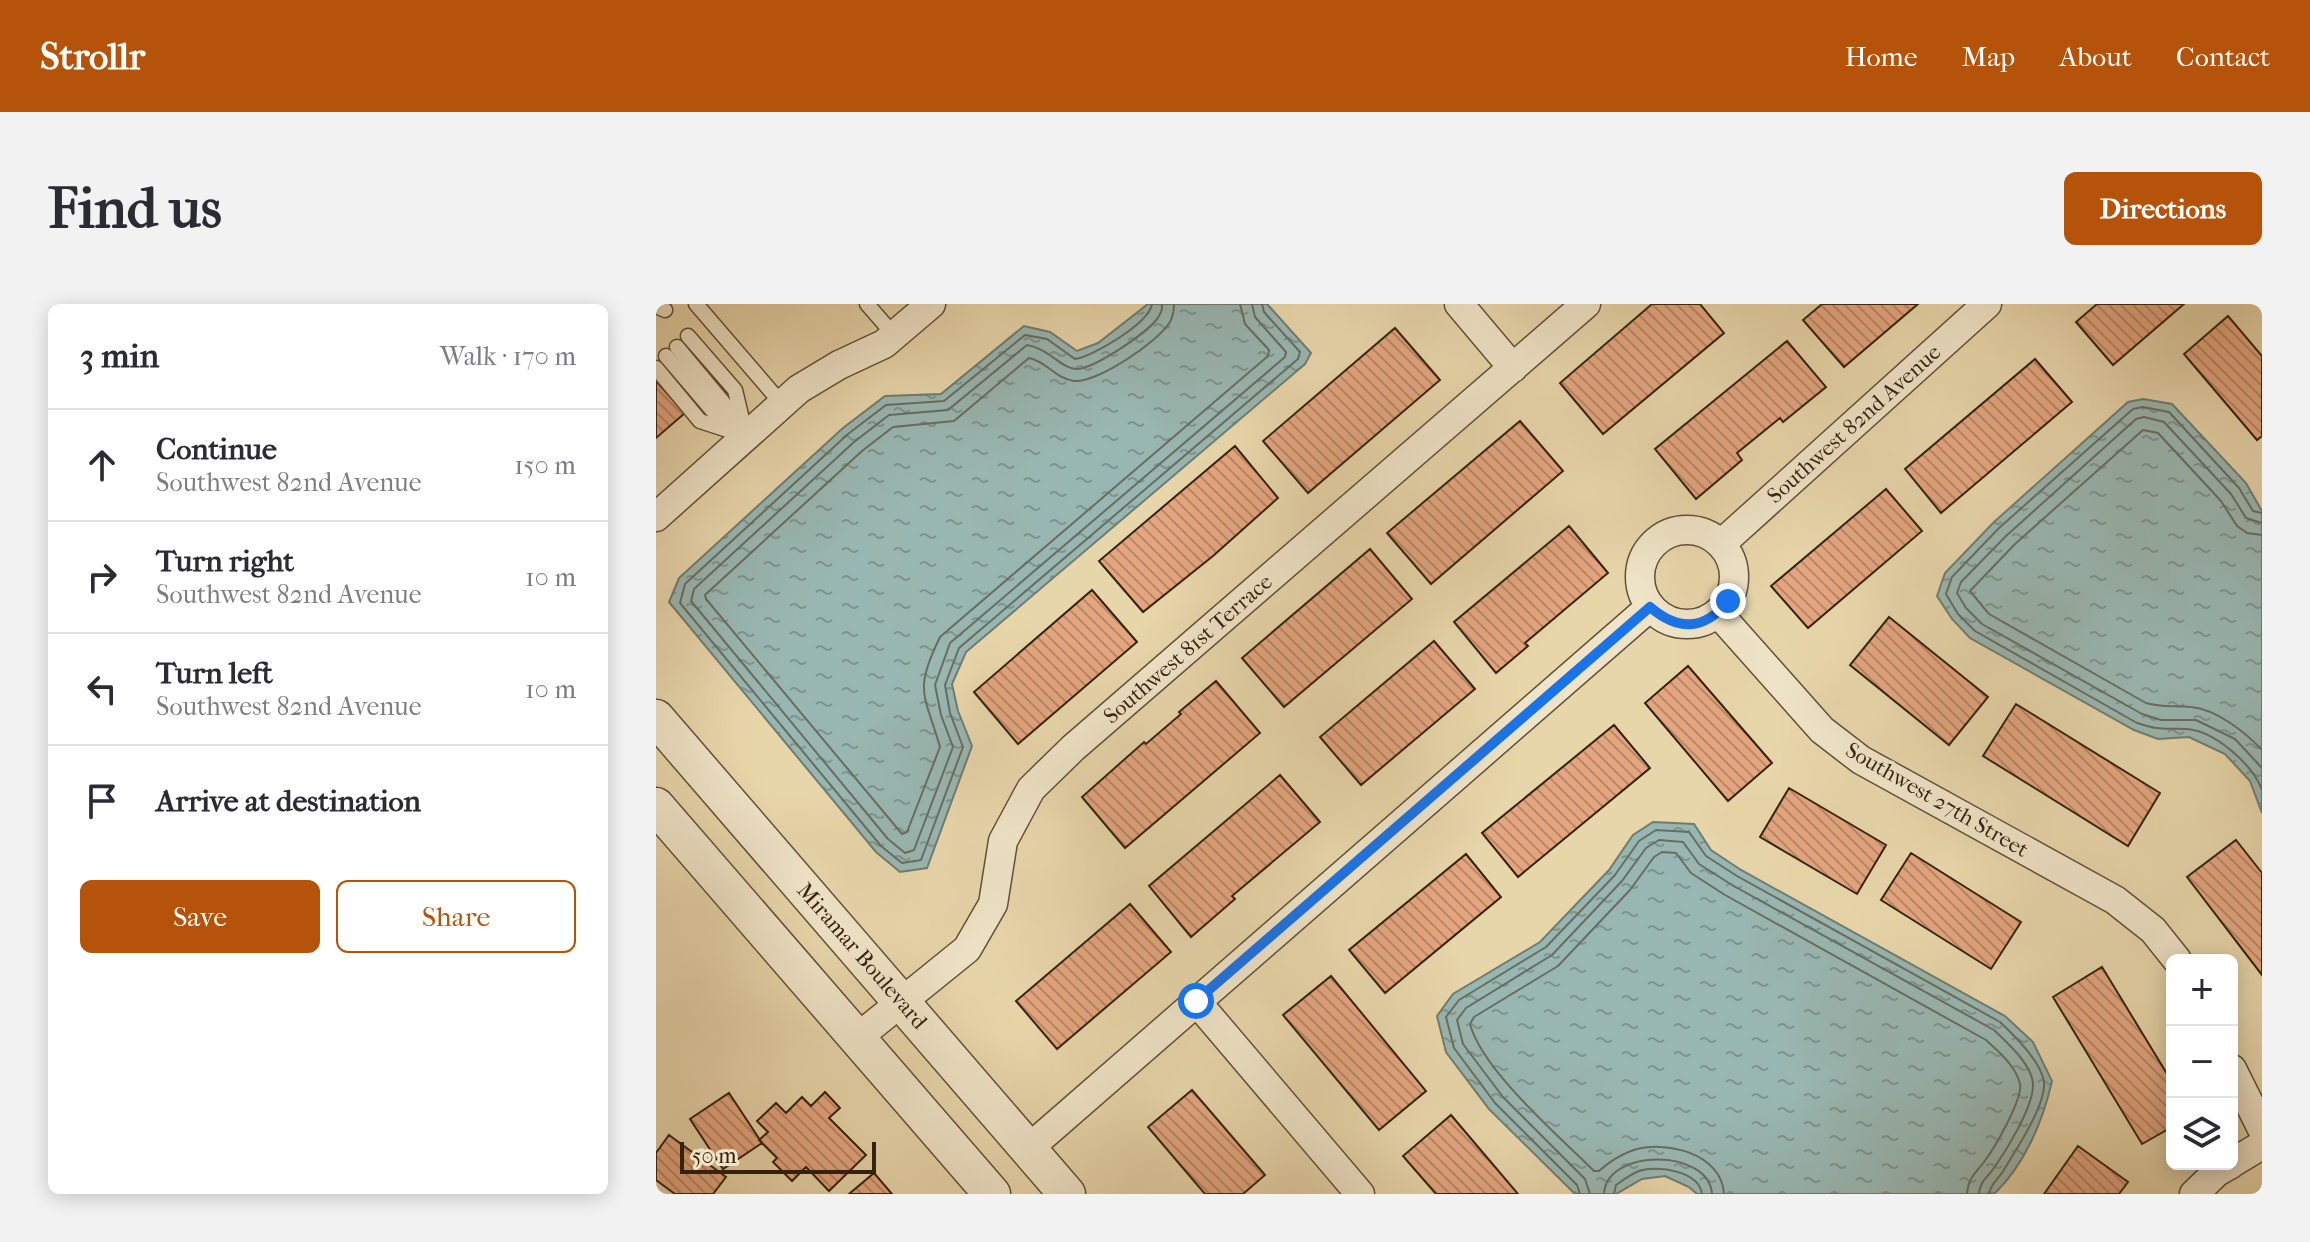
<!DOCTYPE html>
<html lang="en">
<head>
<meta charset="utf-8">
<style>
	body { margin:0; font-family:"IM FELL French Canon",serif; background:#f2f2f3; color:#2b2b33 }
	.controls { position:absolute; right:24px; bottom:24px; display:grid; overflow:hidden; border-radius:12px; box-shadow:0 4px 20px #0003 }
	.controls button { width:72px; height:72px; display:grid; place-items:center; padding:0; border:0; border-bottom:2px solid #e1e1e2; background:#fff; color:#2b2b33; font:40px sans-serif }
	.scale { position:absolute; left:24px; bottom:20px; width:196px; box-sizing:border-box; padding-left:8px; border:4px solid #36230f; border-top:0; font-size:22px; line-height:28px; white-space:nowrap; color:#36230f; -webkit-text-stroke:6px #f0e4c8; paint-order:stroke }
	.stop { position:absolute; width:24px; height:24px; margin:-18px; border:6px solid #1a73e8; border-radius:50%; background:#fff }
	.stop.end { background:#1a73e8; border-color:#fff; box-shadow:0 2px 8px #0008 }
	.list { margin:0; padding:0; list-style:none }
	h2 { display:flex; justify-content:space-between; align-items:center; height:104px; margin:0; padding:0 32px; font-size:34px }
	h2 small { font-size:26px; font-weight:400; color:#7c7c81 }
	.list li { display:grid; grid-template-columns:52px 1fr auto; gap:24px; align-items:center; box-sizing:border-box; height:112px; padding:0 32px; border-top:2px solid #e1e1e2 }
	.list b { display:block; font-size:30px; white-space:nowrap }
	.list p { margin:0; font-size:26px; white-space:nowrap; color:#7c7c81 }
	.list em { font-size:26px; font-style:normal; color:#7c7c81 }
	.actions { display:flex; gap:16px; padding:24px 32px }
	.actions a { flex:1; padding:18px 0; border:2px solid #b45309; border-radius:12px; text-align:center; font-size:28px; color:#b45309 }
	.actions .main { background:#b45309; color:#fff }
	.icon { flex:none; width:44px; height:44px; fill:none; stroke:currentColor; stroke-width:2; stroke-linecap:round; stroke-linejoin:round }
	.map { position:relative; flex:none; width:1606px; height:890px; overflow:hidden; border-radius:12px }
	header { display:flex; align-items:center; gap:48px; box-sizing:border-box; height:112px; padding:0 40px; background:#b45309; color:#fff }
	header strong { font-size:38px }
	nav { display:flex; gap:44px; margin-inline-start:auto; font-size:28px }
	.intro { display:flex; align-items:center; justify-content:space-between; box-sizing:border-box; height:192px; padding:0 48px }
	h1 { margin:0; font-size:56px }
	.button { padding:20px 36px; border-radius:12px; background:#b45309; color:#fff; font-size:28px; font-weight:700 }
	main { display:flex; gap:48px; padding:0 48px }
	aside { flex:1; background:#fff; border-radius:12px; box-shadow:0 4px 20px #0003 }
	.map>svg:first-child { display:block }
	.water { fill:url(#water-ripples); stroke:#717c71; stroke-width:2 }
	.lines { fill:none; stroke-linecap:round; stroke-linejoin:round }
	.shore { stroke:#686d60; stroke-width:2 }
	.building { fill:url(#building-back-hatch); stroke:#36230f; stroke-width:2 }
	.service-casing { stroke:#625036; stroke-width:17 }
	.minor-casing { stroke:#625036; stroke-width:31 }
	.tertiary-casing { stroke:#625036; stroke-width:39 }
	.service { stroke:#f0e4c8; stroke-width:14 }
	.minor { stroke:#f0e4c8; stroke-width:28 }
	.tertiary { stroke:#f0e4c8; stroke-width:36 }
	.route { stroke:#1a73e8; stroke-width:10 }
	.labels { text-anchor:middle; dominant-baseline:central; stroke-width:7; stroke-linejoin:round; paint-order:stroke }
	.street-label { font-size:22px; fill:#36230f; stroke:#f0e4c8 }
</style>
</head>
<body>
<header>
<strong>Strollr</strong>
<nav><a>Home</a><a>Map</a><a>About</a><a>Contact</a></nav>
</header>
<div class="intro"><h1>Find us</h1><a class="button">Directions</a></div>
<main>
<aside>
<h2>3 min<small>Walk · 170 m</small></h2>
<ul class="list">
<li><svg class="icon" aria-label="ahead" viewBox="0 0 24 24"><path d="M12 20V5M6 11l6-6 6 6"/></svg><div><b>Continue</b><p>Southwest 82nd Avenue</p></div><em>150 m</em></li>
<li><svg class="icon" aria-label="right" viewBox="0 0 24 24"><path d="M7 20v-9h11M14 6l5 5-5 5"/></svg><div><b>Turn right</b><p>Southwest 82nd Avenue</p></div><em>10 m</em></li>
<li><svg class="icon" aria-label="left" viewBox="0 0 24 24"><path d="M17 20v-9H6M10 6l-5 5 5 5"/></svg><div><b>Turn left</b><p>Southwest 82nd Avenue</p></div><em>10 m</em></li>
<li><svg class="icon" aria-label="arrive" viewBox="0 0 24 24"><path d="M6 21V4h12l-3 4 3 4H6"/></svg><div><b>Arrive at destination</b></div></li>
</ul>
<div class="actions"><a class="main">Save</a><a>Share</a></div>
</aside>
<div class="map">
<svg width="1606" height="890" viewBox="0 0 1606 890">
	<defs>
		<pattern id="water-ripples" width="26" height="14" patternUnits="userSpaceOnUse" patternTransform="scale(2)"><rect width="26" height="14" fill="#99b7b2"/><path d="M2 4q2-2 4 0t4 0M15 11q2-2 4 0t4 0" fill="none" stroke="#7e948f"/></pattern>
		<pattern id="building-back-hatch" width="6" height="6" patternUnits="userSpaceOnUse" patternTransform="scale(2)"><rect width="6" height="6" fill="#e4a680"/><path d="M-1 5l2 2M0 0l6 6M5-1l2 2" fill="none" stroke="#ba8767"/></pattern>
	</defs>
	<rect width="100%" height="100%" fill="#e8d6ab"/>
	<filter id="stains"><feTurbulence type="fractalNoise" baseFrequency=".0025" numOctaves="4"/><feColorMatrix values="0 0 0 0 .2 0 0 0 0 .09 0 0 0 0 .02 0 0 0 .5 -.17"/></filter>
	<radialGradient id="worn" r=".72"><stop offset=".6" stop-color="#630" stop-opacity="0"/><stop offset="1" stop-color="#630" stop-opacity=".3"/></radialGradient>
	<!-- water -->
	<path class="water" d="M492,0H611L655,49L649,60L310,348L296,380L302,407L316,442L271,564L244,568L220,548L13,298L23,274L187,124L229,92L285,90L368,22L394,28L421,47L442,39Z
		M1487,95L1516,100L1590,179L1606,207V509L1594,477L1569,450L1533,433L1502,435L1478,426L1314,334L1296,315L1281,292L1289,269L1338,218L1472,98Z
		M997,518L1038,520L1055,546L1085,566L1349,712L1377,738L1396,777C1387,817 1368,862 1338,890H1041L1033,883L1009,872L986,875L960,890H919L833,805L790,748L781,712L797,690L884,638L953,566L977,531Z"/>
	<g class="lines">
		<!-- shore -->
		<path class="shore" d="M496,0C493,19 438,52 419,55L391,35L369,31L288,97L230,101L192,130L29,280L24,299L225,542L246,559L265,556L307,443L294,409L289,381L303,344L642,55L644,48L608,8L606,0
			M506,0C506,5 506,7 503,12C495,27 438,65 420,65C406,65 392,44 371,41L292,106L233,111L198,138L38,285L35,297L232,535L249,549L258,546L297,443L285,411L279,381L294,339L629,53L630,48L599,13L596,0
			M518,0C518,7 517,12 514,18C502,38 441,79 418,77C400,75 390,57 373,54L298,117L237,123L206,147L49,291L50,295L246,530L251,528L284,443C269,390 257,388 284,333L612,52L613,46L589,20L584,0
			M1606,209L1597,207L1583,184L1513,108L1487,103L1477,105L1343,224L1296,273L1290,290L1302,310L1319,327L1481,419C1505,427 1508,424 1531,425C1559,427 1597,461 1606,486
			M1606,219L1590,214L1575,190L1508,118L1488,113L1480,115L1350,232L1305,278L1301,289L1310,304L1326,320L1486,410L1505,416H1540L1579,435L1606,464
			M1606,231L1591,229L1581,222L1565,197L1502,129L1487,126L1359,240L1314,287L1333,310L1490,399C1506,404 1518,401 1535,403C1560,405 1589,428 1606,446
			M924,890L921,881L839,799L798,744L790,713L803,696L890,643L959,571L983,537L1000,526L1033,528L1050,552L1081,572L1344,718C1358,731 1385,758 1388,778C1390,801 1361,844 1349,864C1344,874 1334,880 1333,890
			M934,890L929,875L847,793L807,740L801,716L810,704L896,651L966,577L990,544L1003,536L1027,538L1043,560L1076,581L1338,726C1351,738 1376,761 1377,780C1378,802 1350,847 1338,864C1331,874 1324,877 1323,890
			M948,890C950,844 1053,844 1056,890
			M958,890L960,881C967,876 975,870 983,867C1002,861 1043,867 1046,890
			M1068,890C1066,849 1008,835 975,847C964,851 952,859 943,867H938C903,832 826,766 814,720L818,713L902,662L974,586L998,553L1006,548L1020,549L1035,569L1069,591L1330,736C1343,748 1360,762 1364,780C1367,795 1338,845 1328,858C1319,870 1312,874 1311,890"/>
	</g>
	<!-- building -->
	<path class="building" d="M996,0H1044L1068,29L947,130L904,79Z
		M1166,0H1262L1188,63L1147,16Z
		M1441,0H1528L1457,61L1420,18Z
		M1572,12L1606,52V132L1601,136L1528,50Z
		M739,24L784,76L652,189L607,137Z
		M1131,37L1170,83L1127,118L1124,114L1081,149L1086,156L1040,195L999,145Z
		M1379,55L1416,98L1285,209L1249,165Z
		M0,77L29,109L0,134Z
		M864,117L907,167L775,280L731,229Z
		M579,142L622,194L557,252L487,308L443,257Z
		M1230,185L1266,227L1152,324L1115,282Z
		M913,222L952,269L869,339L872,342L840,369L798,318Z
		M714,245L756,295L628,403L586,354Z
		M436,286L481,338L362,440L318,388Z
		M1233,313L1332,393L1293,441L1194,361Z
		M778,337L819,385L705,481L664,433Z
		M1032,362L1116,459L1072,497L989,399Z
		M560,377L604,429L469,544L426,493L488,438L490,440L525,410L523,408Z
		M1360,400L1504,489L1472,542L1327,452Z
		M958,421L994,464L862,573L826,529Z
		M624,471L664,518L576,592L579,595L535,633L493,582Z
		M1133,484L1230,541L1201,590L1104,533Z
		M1580,536L1606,569V671L1531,573Z
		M1255,549L1365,618L1335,665L1225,596Z
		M810,550L845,593L729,689L693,646Z
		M474,600L515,648L401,745L360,697Z
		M1446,663L1516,778V823L1486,840L1397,693Z
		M675,672L770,787L723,826L627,711Z
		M536,786L609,871L587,890H549L492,823Z
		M169,788L184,804L173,814L210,851L173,887L150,863L136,877L117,858L121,854L103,836L112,828L101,817L120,799L130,809L146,793L155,802Z
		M73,789L106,839L67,865L34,815Z
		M795,811L862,890H780L747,852Z
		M13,831L70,873L57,890H19L0,876V849Z
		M1422,842L1472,878L1463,890H1388Z
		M218,869L236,890H193Z"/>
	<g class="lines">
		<!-- service casing -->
		<g class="service-casing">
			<path id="service" d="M40,0L126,100
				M211,0L238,31
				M0,2L9,6
				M32,32L79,86L90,132
				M21,43L66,97L83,122
				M10,52L56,106L80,125
				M0,64L44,117L90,132"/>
		</g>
		<!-- minor casing -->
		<g class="minor-casing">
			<path id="minor" d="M803,0L857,64
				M0,213L143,85L183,61L228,40L275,0
				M984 273a47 47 0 1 1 94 0a47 47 0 1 1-94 0Z
				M1065,240L1331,0
				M1062,309L1166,426L1205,456L1459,596L1497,626L1521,656
				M540,697L704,890
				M201,734L311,645L337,600L347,537L375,485L417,444L930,0
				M1576,765L1606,825
				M372,845L994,303
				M1576,859L1606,841
				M1538,890L1561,868L1575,860"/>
		</g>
		<!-- tertiary casing -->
		<g class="tertiary-casing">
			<path id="tertiary" d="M0,414L411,890
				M0,502L336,890"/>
		</g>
		<!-- service -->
		<use href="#service" class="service"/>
		<!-- minor -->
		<use href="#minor" class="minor"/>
		<!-- tertiary -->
		<use href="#tertiary" class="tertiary"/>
	</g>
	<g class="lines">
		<!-- route -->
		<path class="route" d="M540,697L994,303C1022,327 1048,327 1072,297"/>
	</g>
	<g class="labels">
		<!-- street labels -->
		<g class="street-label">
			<text transform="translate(1198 120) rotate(-42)">Southwest 82nd Avenue</text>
			<text transform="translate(532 345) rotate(-41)">Southwest 81st Terrace</text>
			<text transform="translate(1281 496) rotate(30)">Southwest 27th Street</text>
			<text transform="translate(206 652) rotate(49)">Miramar Boulevard</text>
		</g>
	</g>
	<rect width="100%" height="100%" filter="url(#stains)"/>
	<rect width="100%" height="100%" fill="url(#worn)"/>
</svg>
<div class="controls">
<button>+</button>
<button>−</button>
<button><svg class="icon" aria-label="layers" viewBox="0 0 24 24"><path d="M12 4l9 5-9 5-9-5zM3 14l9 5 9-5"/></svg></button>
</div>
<div class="scale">50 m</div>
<div class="stop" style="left:540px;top:697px"></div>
<div class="stop end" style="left:1072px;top:297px"></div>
</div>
</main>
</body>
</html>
